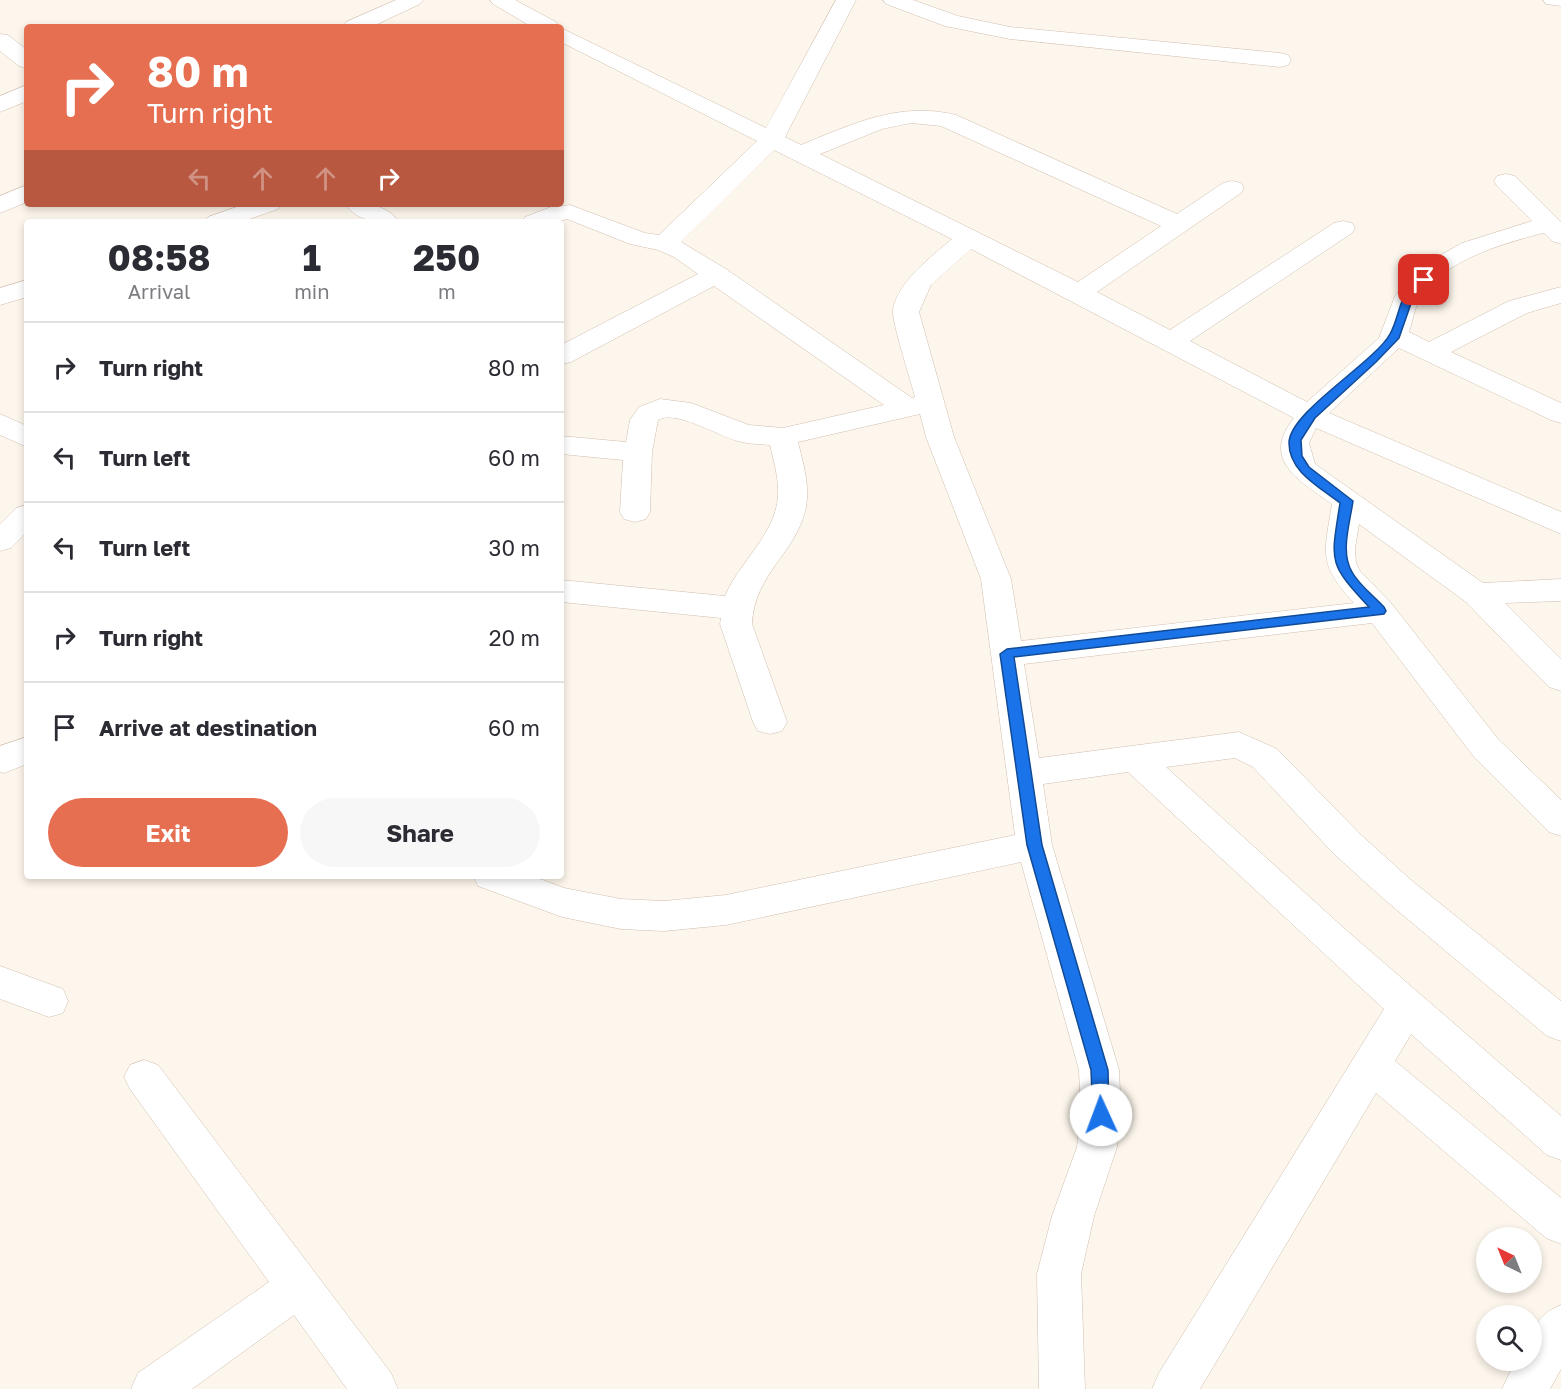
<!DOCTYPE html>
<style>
:root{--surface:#fff;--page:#f7f7f7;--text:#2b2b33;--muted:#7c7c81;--line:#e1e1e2;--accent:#e76f51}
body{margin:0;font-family:"Golos Text",sans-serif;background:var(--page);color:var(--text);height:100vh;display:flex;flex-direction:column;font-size:22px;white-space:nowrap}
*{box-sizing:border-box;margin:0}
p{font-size:20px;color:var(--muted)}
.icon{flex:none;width:33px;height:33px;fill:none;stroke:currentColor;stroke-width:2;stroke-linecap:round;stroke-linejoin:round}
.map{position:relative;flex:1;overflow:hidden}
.side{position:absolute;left:24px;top:219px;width:540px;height:660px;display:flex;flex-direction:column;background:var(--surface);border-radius:6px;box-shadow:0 3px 9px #0003}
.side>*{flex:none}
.hud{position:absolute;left:24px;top:24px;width:540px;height:183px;border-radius:6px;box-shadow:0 3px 9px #0003;background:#e76f51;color:#fff;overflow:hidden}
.needle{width:39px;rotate:317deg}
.controls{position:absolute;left:1476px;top:1227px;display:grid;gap:12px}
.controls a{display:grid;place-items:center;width:66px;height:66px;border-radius:50%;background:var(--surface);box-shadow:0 3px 9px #0003;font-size:30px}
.pin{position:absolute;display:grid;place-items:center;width:51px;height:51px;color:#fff;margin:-26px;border-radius:12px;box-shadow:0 3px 9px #0006}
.me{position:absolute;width:66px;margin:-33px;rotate:358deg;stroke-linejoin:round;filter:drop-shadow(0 0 4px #0008)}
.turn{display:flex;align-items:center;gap:21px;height:126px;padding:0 24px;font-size:27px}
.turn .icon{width:78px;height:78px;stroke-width:2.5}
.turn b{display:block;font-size:42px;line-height:51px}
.lanes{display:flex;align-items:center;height:57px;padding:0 24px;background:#0003;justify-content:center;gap:30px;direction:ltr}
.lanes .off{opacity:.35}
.eta{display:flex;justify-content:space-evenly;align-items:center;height:102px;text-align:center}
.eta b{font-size:36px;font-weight:700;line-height:42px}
.action{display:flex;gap:12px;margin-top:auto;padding:12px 24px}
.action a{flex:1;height:69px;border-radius:36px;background:var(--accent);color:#fff;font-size:24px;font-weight:700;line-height:69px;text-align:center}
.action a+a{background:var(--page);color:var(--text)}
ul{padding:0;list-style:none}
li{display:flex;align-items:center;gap:18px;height:90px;padding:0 24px;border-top:2px solid var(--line)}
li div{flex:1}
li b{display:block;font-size:22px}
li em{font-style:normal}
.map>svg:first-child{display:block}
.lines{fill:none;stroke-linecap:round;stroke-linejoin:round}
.minor-casing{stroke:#d1beb0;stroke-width:1}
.minor{fill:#fff;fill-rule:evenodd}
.route{fill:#1a73e8;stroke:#114b97;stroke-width:1.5}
</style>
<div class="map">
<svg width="1561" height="1389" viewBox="0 0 1561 1389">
<rect width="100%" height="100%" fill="#fdf6ec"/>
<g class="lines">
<g class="minor-casing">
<g id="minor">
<polygon points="396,0 423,0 420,4 371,27 343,27 346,22"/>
<polygon points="490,0 515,0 556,22 559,27 532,27 493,4"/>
<path d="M836,0H856L785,137L801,145C852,124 900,101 956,115L1177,214L1223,183L1232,181L1241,183L1244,188L1241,193L1097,292L1170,330L1334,223L1343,221L1352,223L1355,228L1352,233L1190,341L1307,402L1379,338L1395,296L1410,277L1425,264L1462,243L1532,221L1497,186L1494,181L1497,176L1506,174L1515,176L1561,222V244L1552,241L1544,233L1539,234C1499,245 1445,260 1421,297C1414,307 1413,321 1409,332L1429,342L1509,301L1561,287V303L1527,313L1451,352L1561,403V423L1551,420L1399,348L1329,413L1561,512V534L1316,428L1309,443L1315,464L1483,583L1561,579V601L1505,603L1561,659V691L1549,687L1466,602L1359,524L1355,548L1356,563L1360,571L1391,603L1498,739L1561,800V836L1549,832L1474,757L1372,623L1024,664L1039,758L1239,732L1277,749L1360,834L1411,880L1561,1001V1041L1547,1036L1385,900L1334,854L1253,767L1235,758L1166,767L1346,930L1561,1116V1160L1547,1155L1411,1034L1395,1061L1561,1198V1244L1546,1238L1376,1093L1200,1389H1152L1159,1373L1384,1009L1128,772L1043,784L1052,845L1119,1070L1121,1115L1117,1147L1094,1216L1081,1274L1085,1389H1039L1037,1274L1052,1216L1077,1147L1081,1115L1079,1070L1021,862L726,925L664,931L621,929L562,917L478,886L473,876H532L564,888L621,899L664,901L726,895L1015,835L981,579L926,437L920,414L798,442C803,463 810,485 806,507C797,553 754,573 752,624L787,722L782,731L770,734L758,731L753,722L720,624L721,618L561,602V580L725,596C739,562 775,535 778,497C779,479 774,462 770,445C759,444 748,444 738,441C718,436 675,409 658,420L652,452L650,512L646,519L635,522L624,519L620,512L623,460L561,454V436L626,442L630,420L639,407L660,399L691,403L749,425L783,428L884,405L714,286L571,362L561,364V345L698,274L674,257L658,250L630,244L567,219L556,222H522L525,217L551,207L570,205L645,233L659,235L757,141L561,42V28L766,128ZM911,123L941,126L1161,226L1078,282L820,154L882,129ZM774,150L952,239C932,256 896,283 893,311C892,323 911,381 915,397L912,398L726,269L681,242ZM971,249L1294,418C1260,460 1300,481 1332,504C1324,554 1318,564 1354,603L1021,641L1011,579L954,437L919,312L931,285Z"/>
<polygon points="883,0 913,0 958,16 1010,27 1280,53 1288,55 1291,60 1288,65 1280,67 1010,39 945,26 886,4"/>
<polygon points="1543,0 1561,0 1561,6 1546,4"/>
<polygon points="0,34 8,35 27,50 27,68 19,66 0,51"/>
<polygon points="27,85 27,101 0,112 0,96"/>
<polygon points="27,185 27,202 0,213 0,196"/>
<polygon points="245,204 281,204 278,209 241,222 205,222 208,217"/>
<path d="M345,204C365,204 386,203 399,222C379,222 358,223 345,204Z"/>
<polygon points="27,280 27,297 0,305 0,288"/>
<polygon points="0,414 27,426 27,447 0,435"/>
<polygon points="27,505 27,532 11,548 0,551 0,524 16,508"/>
<polygon points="27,737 27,764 4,773 0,772 0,746"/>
<polygon points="0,966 63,989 68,1001 63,1013 49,1017 0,999"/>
<polygon points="144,1060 158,1065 391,1373 398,1389 347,1389 294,1315 192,1389 131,1389 138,1373 269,1282 130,1089 124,1077 130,1065"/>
<path d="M1561,1305V1369L1550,1389H1502L1516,1360H1532C1532,1333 1533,1316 1561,1305Z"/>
</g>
</g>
<use href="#minor" class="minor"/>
</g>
<path class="route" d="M1424,277L1429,280L1414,295L1399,338L1376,362L1315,418L1301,440L1302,456L1309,467L1353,501C1350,523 1340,552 1352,572C1359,585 1374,596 1384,607L1386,611L1384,614L1014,657L1042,845L1108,1070L1109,1115L1107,1121L1101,1123L1095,1121L1093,1115L1091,1070L1027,845L1000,654L1007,649L1369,607C1327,562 1331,562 1340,503C1320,487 1289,472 1289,443C1289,412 1374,363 1390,334C1401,315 1399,285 1424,277Z"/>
</svg>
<div class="controls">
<a><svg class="needle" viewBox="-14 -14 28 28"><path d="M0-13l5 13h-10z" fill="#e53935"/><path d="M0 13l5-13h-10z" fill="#7c7c81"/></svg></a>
<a><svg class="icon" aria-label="search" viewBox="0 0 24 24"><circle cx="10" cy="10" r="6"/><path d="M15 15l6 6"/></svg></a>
</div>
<div class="pin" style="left:1424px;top:280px;background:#d93025"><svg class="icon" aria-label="arrive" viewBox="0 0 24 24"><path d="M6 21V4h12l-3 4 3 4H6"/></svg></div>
<svg class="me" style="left:1101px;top:1115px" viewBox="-20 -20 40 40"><circle r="19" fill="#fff"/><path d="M0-13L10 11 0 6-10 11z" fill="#1a73e8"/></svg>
<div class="hud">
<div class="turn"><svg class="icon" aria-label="right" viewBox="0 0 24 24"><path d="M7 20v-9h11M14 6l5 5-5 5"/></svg><div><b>80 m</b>Turn right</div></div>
<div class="lanes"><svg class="icon off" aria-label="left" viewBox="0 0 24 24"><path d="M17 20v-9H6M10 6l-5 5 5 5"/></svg><svg class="icon off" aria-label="ahead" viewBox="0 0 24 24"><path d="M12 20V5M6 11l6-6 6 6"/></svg><svg class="icon off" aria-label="ahead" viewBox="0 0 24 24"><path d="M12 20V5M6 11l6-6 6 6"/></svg><svg class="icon" aria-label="right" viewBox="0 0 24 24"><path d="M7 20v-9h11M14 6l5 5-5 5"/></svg></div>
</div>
<section class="side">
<div class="eta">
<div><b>08:58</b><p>Arrival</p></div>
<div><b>1</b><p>min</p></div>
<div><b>250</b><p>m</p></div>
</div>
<ul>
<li><svg class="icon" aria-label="right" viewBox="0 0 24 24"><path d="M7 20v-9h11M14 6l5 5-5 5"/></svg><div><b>Turn right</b></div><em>80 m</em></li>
<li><svg class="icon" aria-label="left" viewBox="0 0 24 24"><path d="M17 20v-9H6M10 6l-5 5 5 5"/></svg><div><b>Turn left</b></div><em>60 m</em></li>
<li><svg class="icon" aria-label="left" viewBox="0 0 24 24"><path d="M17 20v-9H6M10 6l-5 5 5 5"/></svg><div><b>Turn left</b></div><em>30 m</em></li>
<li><svg class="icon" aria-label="right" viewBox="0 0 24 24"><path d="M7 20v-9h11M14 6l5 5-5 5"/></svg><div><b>Turn right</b></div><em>20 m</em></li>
<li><svg class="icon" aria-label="arrive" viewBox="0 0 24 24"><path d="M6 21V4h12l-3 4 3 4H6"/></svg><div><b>Arrive at destination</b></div><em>60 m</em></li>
</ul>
<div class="action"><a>Exit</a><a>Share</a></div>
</section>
</div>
